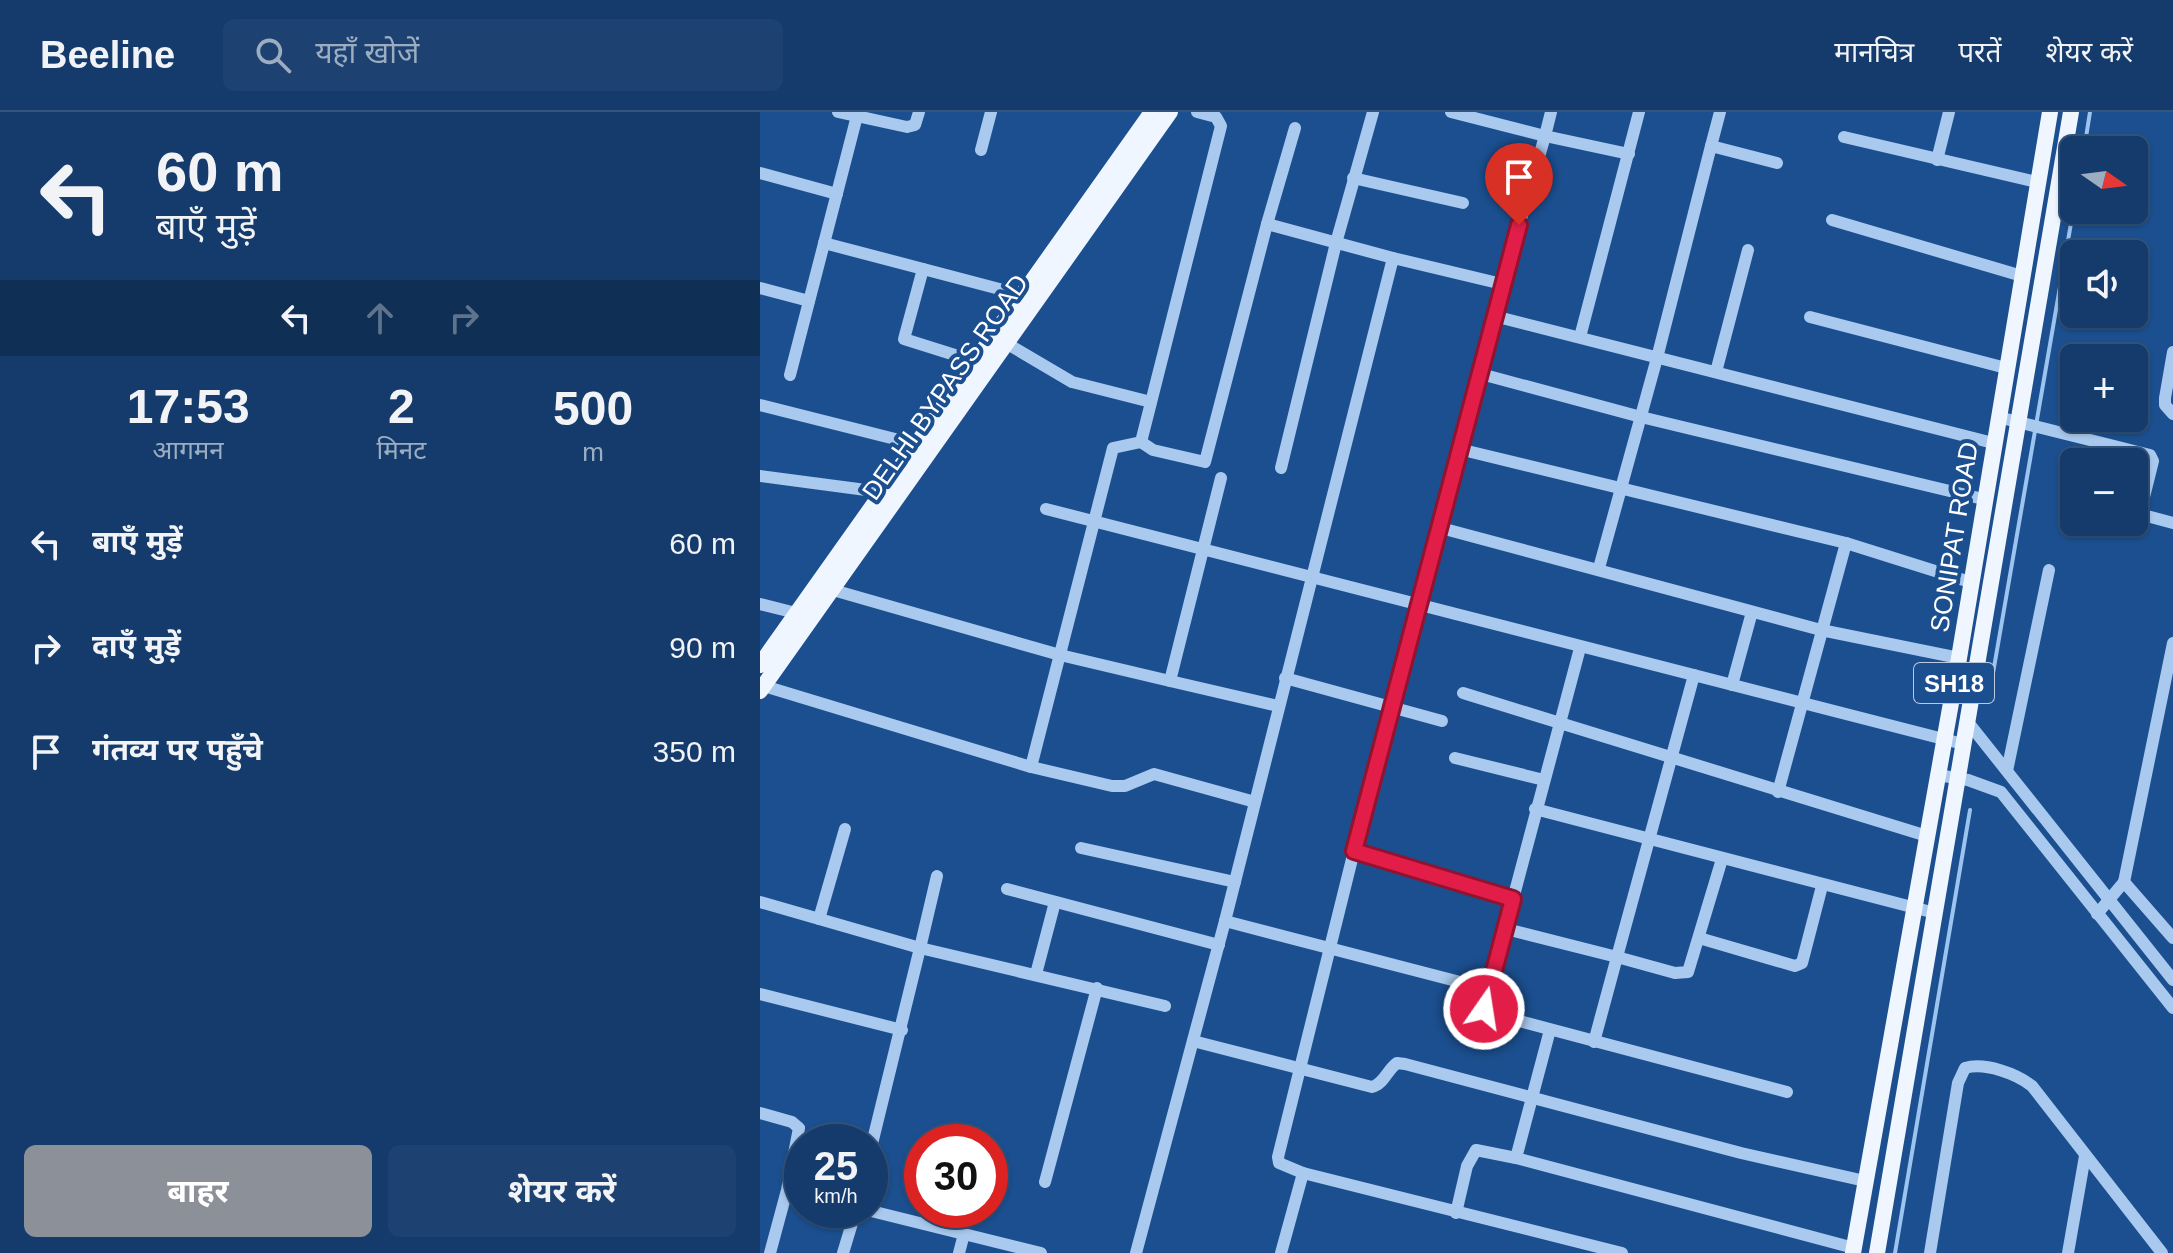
<!DOCTYPE html>
<html lang="hi">
<meta charset="utf-8">
<style>
:root{--surface:#143b6b;--page:#1d4271;--text:#f1f3f6;--muted:#9dadc1;--line:#33557e;--accent:#8c9099}
body{margin:0;font-family:Arial,"Noto Sans Devanagari",sans-serif;background:var(--page);color:var(--text);height:100vh;display:flex;flex-direction:column;font-size:30px;white-space:nowrap}
*{box-sizing:border-box;margin:0}
p{font-size:26px;color:var(--muted)}
.icon{flex:none;width:44px;height:44px;fill:none;stroke:currentColor;stroke-width:2;stroke-linecap:round;stroke-linejoin:round}
.map{position:relative;flex:1;overflow:hidden}
.panel{display:flex;flex-direction:column;background:var(--surface);width:760px}
.panel>*{flex:none}
.top-card{background:#143b6b;color:var(--text);overflow:hidden}
.needle{width:52px;rotate:104deg}
.fabs{position:absolute;left:1300px;top:24px;display:grid;gap:16px}
.fabs a{display:grid;place-items:center;width:88px;height:88px;border-radius:12px;background:var(--surface);box-shadow:0 2px 6px #0004,0 0 0 2px var(--line);font-size:40px}
.speed{position:absolute;left:24px;top:1012px;display:flex;gap:16px;font-size:40px;font-weight:700;text-align:center}
.speed>*{display:grid;place-content:center;width:104px;height:104px;border-radius:50%;background:var(--surface);box-shadow:0 2px 6px #0004,0 0 0 2px var(--line);line-height:1}
.speed small{font-size:20px;font-weight:400}
.speed .limit{border:12px solid #d22;background:#fff;color:#111}
.pin{position:absolute;display:grid;place-items:center;width:68px;height:68px;color:#fff;margin:-82px -34px;border-radius:50% 50% 50% 0;rotate:-45deg;box-shadow:0 0 8px #0007}
.pin .icon{rotate:45deg}
.me{position:absolute;width:88px;margin:-44px;rotate:13deg;stroke-linejoin:round;filter:drop-shadow(0 0 6px #0008)}
.turn{display:flex;align-items:center;gap:28px;height:168px;padding:0 24px;font-size:36px}
.turn .icon{width:104px;height:104px;stroke-width:2.5}
.turn b{display:block;font-size:56px;line-height:68px}
.lanes{display:flex;align-items:center;height:76px;padding:0 24px;background:#0003;justify-content:center;gap:40px;direction:ltr}
.lanes .off{opacity:.35}
.eta{display:flex;justify-content:space-evenly;align-items:center;height:136px;text-align:center}
.eta b{font-size:48px;font-weight:700;line-height:56px}
.cta{display:flex;gap:16px;margin-top:auto;padding:16px 24px}
.cta a{flex:1;height:92px;border-radius:12px;background:var(--accent);color:#fff;font-size:32px;font-weight:700;line-height:92px;text-align:center}
.cta a+a{background:var(--page);color:var(--text)}
ul{padding:0;list-style:none}
li{display:flex;align-items:center;gap:24px;height:104px;padding:0 24px}
li div{flex:1}
li b{display:block;font-size:30px}
li em{font-style:normal}
header{display:flex;align-items:center;gap:48px;box-sizing:border-box;height:112px;padding:0 40px;background:var(--surface);border-bottom:2px solid var(--line)}
header strong{font-size:38px}
nav{display:flex;gap:44px;margin-inline-start:auto;font-size:28px}
.search{width:560px;height:72px;background:var(--page);display:flex;align-items:center;gap:20px;box-sizing:border-box;padding:0 28px;border-radius:12px;color:var(--muted);font-size:30px}
main{display:flex;flex:1;min-height:0}
.map>svg:first-child{display:block}
.lines{fill:none;stroke-linecap:round;stroke-linejoin:round}
.stream{stroke:#9cc4f0;stroke-width:4}
.minor{stroke:#a9c9ee;stroke-width:12}
.major{stroke:#f0f6ff;stroke-width:16}
.route-casing{stroke:#92132f;stroke-width:20}
.route{stroke:#e11d48;stroke-width:14}
.labels{text-anchor:middle;dominant-baseline:central;stroke-width:8;stroke-linejoin:round;paint-order:stroke}
.shield{fill:#1b4f8f;stroke:#bbcadd;stroke-width:2}
.shield-label{font-size:24px;font-weight:bold;fill:#fff}
.street-label{font-size:26px;fill:#fff;stroke:#1b4f8f}
</style>
<header>
<strong>Beeline</strong>
<div class="search"><svg class="icon" aria-label="search" viewBox="0 0 24 24"><circle cx="10" cy="10" r="6"/><path d="M15 15l6 6"/></svg>यहाँ खोजें</div>
<nav><a>मानचित्र</a><a>परतें</a><a>शेयर करें</a></nav>
</header>
<main>
<section class="panel">
<div class="top-card">
<div class="turn"><svg class="icon" aria-label="left" viewBox="0 0 24 24"><path d="M17 20v-9H6M10 6l-5 5 5 5"/></svg><div><b>60 m</b>बाएँ मुड़ें</div></div>
<div class="lanes"><svg class="icon" aria-label="left" viewBox="0 0 24 24"><path d="M17 20v-9H6M10 6l-5 5 5 5"/></svg><svg class="icon off" aria-label="ahead" viewBox="0 0 24 24"><path d="M12 20V5M6 11l6-6 6 6"/></svg><svg class="icon off" aria-label="right" viewBox="0 0 24 24"><path d="M7 20v-9h11M14 6l5 5-5 5"/></svg></div>
</div>
<div class="eta">
<div><b>17:53</b><p>आगमन</p></div>
<div><b>2</b><p>मिनट</p></div>
<div><b>500</b><p>m</p></div>
</div>
<ul>
<li><svg class="icon" aria-label="left" viewBox="0 0 24 24"><path d="M17 20v-9H6M10 6l-5 5 5 5"/></svg><div><b>बाएँ मुड़ें</b></div><em>60 m</em></li>
<li><svg class="icon" aria-label="right" viewBox="0 0 24 24"><path d="M7 20v-9h11M14 6l5 5-5 5"/></svg><div><b>दाएँ मुड़ें</b></div><em>90 m</em></li>
<li><svg class="icon" aria-label="arrive" viewBox="0 0 24 24"><path d="M6 21V4h12l-3 4 3 4H6"/></svg><div><b>गंतव्य पर पहुँचे</b></div><em>350 m</em></li>
</ul>
<div class="cta"><a>बाहर</a><a>शेयर करें</a></div>
</section>
<div class="map">
<svg width="1413" height="1141" viewBox="0 0 1413 1141">
<rect width="100%" height="100%" fill="#1b4f8f"/>
<g class="lines">
<g class="stream">
<polyline points="1324,38 1330,0"/>
<polyline points="1228,590 1314,94"/>
<polyline points="1135,1141 1210,698"/>
</g>
<g class="minor">
<polyline points="78,0 147,15 155,13 159,0"/>
<polyline points="691,0 785,24 742,172"/>
<polyline points="791,0 785,24 869,42"/>
<polyline points="1084,25 1277,70"/>
<polyline points="951,34 960,0"/>
<polyline points="221,38 231,0"/>
<polyline points="1177,48 1189,0"/>
<polyline points="0,61 77,82"/>
<polyline points="593,66 703,91"/>
<polyline points="1072,108 1262,164"/>
<polyline points="507,112 535,16"/>
<polyline points="64,131 270,185"/>
<polyline points="163,157 144,227 214,249"/>
<polyline points="0,176 49,189"/>
<polyline points="734,204 1233,331"/>
<polyline points="1050,205 1246,256"/>
<polyline points="820,225 879,0"/>
<polyline points="246,231 312,270 391,290"/>
<polyline points="1413,240 1405,286 1405,293 1413,302"/>
<polyline points="956,260 988,138"/>
<polyline points="721,262 881,305 1223,387"/>
<polyline points="30,263 98,0"/>
<polyline points="0,293 155,332"/>
<polyline points="1238,305 1390,343 1393,349 1381,397 1387,404 1413,411"/>
<polyline points="381,330 461,14 456,5 437,0"/>
<polyline points="699,337 1086,431 1210,470"/>
<polyline points="521,356 576,131 613,0"/>
<polyline points="0,364 121,380"/>
<polyline points="286,397 1203,632"/>
<polyline points="681,416 742,172 633,146 465,809 727,877"/>
<polyline points="839,456 897,246 951,34 1017,51"/>
<polyline points="73,478 300,543 410,569 461,366"/>
<polyline points="0,492 36,501"/>
<polyline points="525,566 682,609"/>
<polyline points="410,569 518,594"/>
<polyline points="972,573 992,500"/>
<polyline points="4,574 271,655 352,674 365,674 394,662 495,690"/>
<polyline points="703,581 800,611 820,536"/>
<polyline points="1207,609 1413,868"/>
<polyline points="695,646 784,668"/>
<polyline points="271,655 353,336 381,330 393,338 445,350 507,112 633,146"/>
<polyline points="1247,659 1289,458"/>
<polyline points="1178,663 1208,668 1241,680 1413,896"/>
<polyline points="1018,680 1086,431"/>
<polyline points="775,697 1175,801"/>
<polyline points="1167,724 800,611 753,787 594,739 681,416 1061,518 1199,546"/>
<polyline points="321,736 475,770"/>
<polyline points="1364,770 1413,826"/>
<polyline points="247,777 459,833"/>
<polyline points="753,787 746,817 857,845 934,563"/>
<polyline points="0,790 160,836 177,764"/>
<polyline points="1337,802 1364,770 1413,531"/>
<polyline points="59,807 85,717"/>
<polyline points="746,817 723,891 729,901 1027,980"/>
<polyline points="939,826 1035,854 1042,851 1062,774"/>
<polyline points="276,862 295,790"/>
<polyline points="0,882 142,918"/>
<polyline points="790,918 756,1046 1094,1136"/>
<path d="M433,929L612,975C624,972 627,958 637,951L645,952L981,1041L1105,1069"/>
<polyline points="834,930 857,845 915,861 928,860 962,747"/>
<polyline points="0,1001 32,1010 39,1016 27,1078 10,1141"/>
<polyline points="110,1040 160,836 405,894"/>
<polyline points="543,1061 519,1051 518,1045 594,739"/>
<polyline points="285,1070 337,876"/>
<polyline points="107,1098 281,1141"/>
<polyline points="696,1101 707,1054 716,1038 756,1046"/>
<polyline points="83,1141 96,1098"/>
<polyline points="199,1141 204,1122"/>
<polyline points="376,1141 465,809"/>
<polyline points="521,1141 543,1061 862,1141"/>
<path d="M1170,1141L1198,971L1205,956C1225,950 1257,962 1272,974L1402,1141"/>
<polyline points="1308,1141 1325,1044"/>
</g>
<g class="major">
<polyline points="0,553 392,0"/>
<polyline points="0,579 410,0"/>
<polyline points="1093,1141 1199,546 1290,0"/>
<polyline points="1117,1141 1311,0"/>
</g>
</g>
<g class="lines">
<g class="route-casing">
<polyline id="route" points="724,897 753,787 594,739 759,113"/>
</g>
<use href="#route" class="route"/>
</g>
<g class="labels">
<rect class="shield" x="1154" y="551" width="80" height="40" rx="6"/>
<g class="shield-label">
<text x="1194" y="571">SH18</text>
</g>
<g class="street-label">
<text transform="translate(185 275) rotate(-55)">DELHI BYPASS ROAD</text>
<text transform="translate(1194 425) rotate(-81)">SONIPAT ROAD</text>
</g>
</g>
</svg>
<div class="fabs">
<a><svg class="needle" viewBox="-14 -14 28 28"><path d="M0-13l5 13h-10z" fill="#e53935"/><path d="M0 13l5-13h-10z" fill="#9dadc1"/></svg></a>
<a><svg class="icon" aria-label="sound" viewBox="0 0 24 24"><path d="M4 9h4l5-4v14l-5-4H4zM17 9q2 3 0 6"/></svg></a>
<a>+</a>
<a>−</a>
</div>
<div class="speed"><div>25<small>km/h</small></div><div class="limit">30</div></div>
<div class="pin" style="left:759px;top:113px;background:#d93025"><svg class="icon" aria-label="arrive" viewBox="0 0 24 24"><path d="M6 21V4h12l-3 4 3 4H6"/></svg></div>
<svg class="me" style="left:724px;top:897px" viewBox="-20 -20 40 40"><circle r="17" fill="#e11d48" stroke="#fff" stroke-width="3"/><path d="M0-11L8 9 0 5-8 9z" fill="#fff"/></svg>
</div>
</main>
